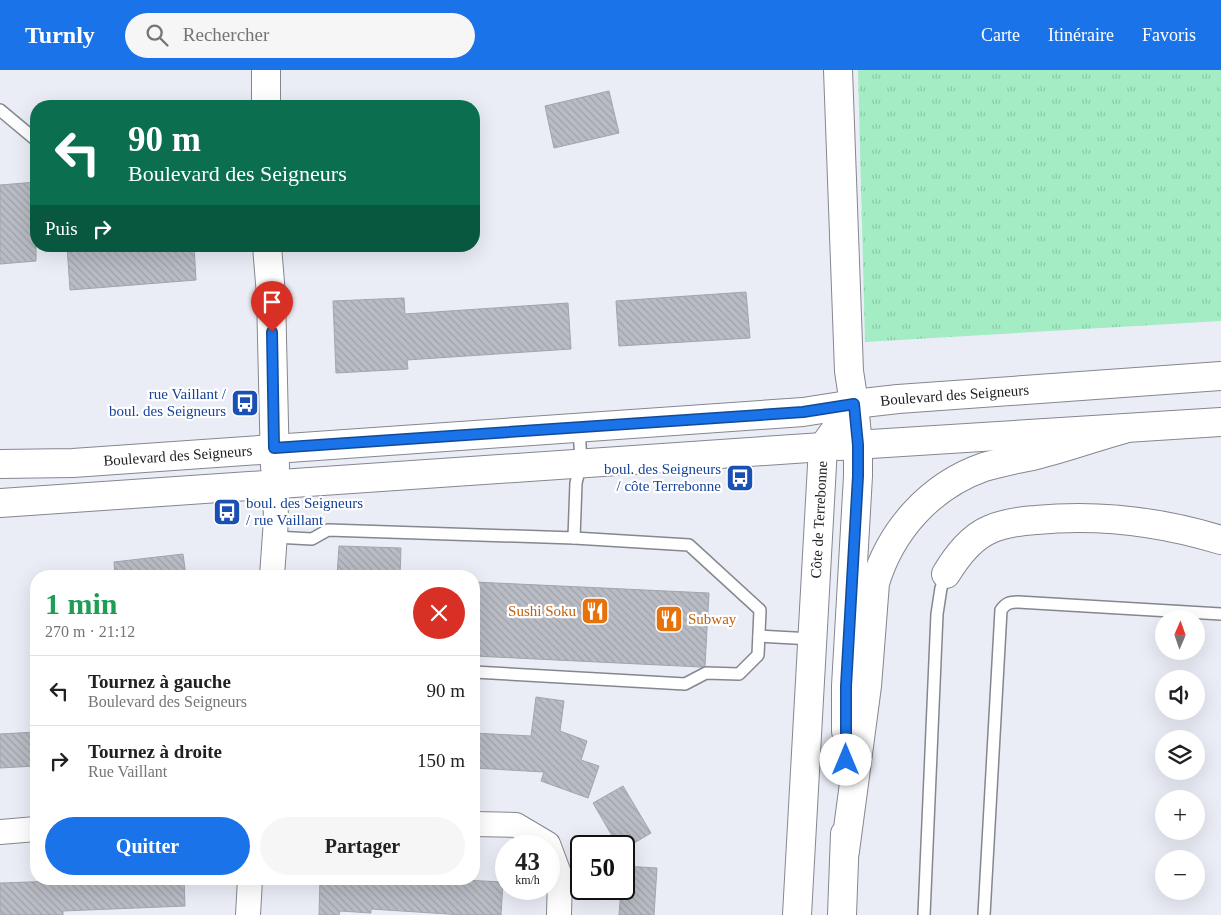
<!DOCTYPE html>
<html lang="fr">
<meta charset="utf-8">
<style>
:root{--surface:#fff;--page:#f6f6f6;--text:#202124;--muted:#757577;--line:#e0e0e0;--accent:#1a73e8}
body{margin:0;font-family:Georgia,serif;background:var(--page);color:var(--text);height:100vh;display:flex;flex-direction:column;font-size:19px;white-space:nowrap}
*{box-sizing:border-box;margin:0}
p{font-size:16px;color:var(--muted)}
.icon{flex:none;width:28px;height:28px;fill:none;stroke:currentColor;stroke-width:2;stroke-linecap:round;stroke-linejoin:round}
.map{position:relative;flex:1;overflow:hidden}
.drawer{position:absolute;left:30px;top:500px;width:450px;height:315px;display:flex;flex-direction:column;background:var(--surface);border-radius:20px;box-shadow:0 5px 20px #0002}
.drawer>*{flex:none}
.banner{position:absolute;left:30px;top:30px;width:450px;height:152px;border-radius:20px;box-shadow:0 5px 20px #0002;background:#0b6e4f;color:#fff;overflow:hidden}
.needle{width:32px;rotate:2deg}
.controls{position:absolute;left:1155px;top:540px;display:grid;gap:10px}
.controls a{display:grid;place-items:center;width:50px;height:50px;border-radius:50%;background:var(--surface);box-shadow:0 5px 20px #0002;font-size:25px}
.speed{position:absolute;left:495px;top:765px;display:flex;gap:10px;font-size:25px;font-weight:700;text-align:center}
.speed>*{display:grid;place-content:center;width:65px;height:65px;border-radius:50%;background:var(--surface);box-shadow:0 5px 20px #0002;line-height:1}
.speed small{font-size:12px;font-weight:400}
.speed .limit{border:2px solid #111;border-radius:8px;background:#fff;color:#111}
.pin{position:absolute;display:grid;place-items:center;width:42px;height:42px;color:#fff;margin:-51px -21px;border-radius:50% 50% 50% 0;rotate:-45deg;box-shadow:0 0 5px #0007}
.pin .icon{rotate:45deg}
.me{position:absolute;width:55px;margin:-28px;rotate:0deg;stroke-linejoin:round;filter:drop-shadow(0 0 4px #0008)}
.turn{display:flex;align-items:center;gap:18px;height:105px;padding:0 15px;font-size:22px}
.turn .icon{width:65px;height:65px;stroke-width:2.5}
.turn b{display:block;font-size:35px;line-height:42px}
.then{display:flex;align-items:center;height:48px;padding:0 15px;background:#0003;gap:10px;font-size:19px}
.round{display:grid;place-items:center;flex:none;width:52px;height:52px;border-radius:26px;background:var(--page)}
.head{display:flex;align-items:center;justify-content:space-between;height:85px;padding:0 15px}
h1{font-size:30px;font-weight:700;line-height:38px;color:#1e9e55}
.action{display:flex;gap:10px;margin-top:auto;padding:10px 15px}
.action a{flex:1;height:58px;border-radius:30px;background:var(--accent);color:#fff;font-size:20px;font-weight:700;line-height:58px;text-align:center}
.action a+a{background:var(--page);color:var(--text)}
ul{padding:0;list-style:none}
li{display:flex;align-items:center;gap:15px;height:70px;padding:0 15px;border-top:1px solid var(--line)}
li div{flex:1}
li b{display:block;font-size:19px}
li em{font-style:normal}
header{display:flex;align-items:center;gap:30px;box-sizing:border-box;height:70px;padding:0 25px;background:var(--accent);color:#fff}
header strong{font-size:24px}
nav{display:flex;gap:28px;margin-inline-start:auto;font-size:18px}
.search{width:350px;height:45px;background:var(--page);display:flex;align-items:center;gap:12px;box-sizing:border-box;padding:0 18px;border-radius:28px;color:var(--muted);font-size:19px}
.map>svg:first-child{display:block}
.grass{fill:url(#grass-tufts)}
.building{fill:url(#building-back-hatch);stroke:#a2a5ad}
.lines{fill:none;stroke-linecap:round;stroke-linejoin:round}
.service-casing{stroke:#85878f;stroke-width:14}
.minor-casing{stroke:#85878f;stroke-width:26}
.tertiary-casing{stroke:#85878f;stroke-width:30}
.secondary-casing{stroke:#85878f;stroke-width:30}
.motorway-casing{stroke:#85878f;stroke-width:30}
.service{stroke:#fff;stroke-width:11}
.minor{stroke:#fff;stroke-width:24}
.tertiary{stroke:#fff;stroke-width:28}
.secondary{stroke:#fff;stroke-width:28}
.motorway{stroke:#fff;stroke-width:28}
.route-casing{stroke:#114b97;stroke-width:12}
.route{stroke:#1a73e8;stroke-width:9}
.labels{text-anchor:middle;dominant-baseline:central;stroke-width:4.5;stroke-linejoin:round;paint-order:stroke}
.transit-label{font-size:15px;fill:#164399;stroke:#fff;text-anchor:end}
.street-label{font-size:15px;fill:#212225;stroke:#fff}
.food-label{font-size:15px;fill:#c56008;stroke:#fff;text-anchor:end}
</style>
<header>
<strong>Turnly</strong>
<div class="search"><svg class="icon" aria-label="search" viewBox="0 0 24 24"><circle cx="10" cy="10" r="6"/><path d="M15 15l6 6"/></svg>Rechercher</div>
<nav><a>Carte</a><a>Itinéraire</a><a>Favoris</a></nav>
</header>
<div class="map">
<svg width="1221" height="845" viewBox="0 0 1221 845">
<defs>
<pattern id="grass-tufts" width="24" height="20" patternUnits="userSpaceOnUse" patternTransform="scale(1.25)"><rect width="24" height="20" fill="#a3ecc4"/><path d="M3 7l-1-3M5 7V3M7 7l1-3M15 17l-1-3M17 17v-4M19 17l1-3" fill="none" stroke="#8ccaa8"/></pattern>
<pattern id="building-back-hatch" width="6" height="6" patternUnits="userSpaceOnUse" patternTransform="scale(1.25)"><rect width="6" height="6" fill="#b9bcc4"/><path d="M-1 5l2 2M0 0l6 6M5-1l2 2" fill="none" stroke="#9fa1a8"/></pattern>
</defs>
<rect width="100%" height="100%" fill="#eaedf6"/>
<polygon class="grass" points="858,0 1221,0 1221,251 865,272"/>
<g class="building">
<polygon points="609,21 619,63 554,78 545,36"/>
<polygon points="36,112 36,191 0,194 0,115"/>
<polygon points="67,176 194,176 196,210 70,220"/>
<polygon points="746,222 750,268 619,276 616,231"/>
<polygon points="404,228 405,244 568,233 571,279 407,290 408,299 336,303 333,231"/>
<polygon points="339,476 401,478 400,506 337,506"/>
<polygon points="183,484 186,506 115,506 114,492"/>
<polygon points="474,512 709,523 705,596 701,597 474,586"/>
<polygon points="536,627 564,631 560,661 587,671 581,690 599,696 588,728 541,711 544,702 474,698 474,663 531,666"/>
<polygon points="36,662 36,696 0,698 0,664"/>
<polygon points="623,716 651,763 624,779 624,776 618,776 593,733"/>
<polygon points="624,796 657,798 654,845 619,845 621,819 624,819"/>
<polygon points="88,809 184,809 185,836 63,841 63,845 0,845 0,813 88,810"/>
<polygon points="320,809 396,811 396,809 444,809 503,812 501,845 463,845 371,839 371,843 340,841 339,845 319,845"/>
</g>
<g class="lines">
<g class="service-casing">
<g id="service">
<polyline points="0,40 36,70"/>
<polyline points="275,467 312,469 328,460 574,468 576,413 581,393 579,357"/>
<polyline points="759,566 812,569"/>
<polyline points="474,602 685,614 706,603 739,604 758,585 760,540 689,475 574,468"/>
<polyline points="924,845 937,544 941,518 946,504"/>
<path d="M984,845L1001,540C1006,533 1010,532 1018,532L1221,544"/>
</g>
</g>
<g class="minor-casing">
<g id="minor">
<polyline points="272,506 276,450 275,415"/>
<polyline points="474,754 516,755 548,774 560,806 559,845"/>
<polyline points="0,762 36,759"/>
<polyline points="248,845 250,809"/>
</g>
</g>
<g class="tertiary-casing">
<g id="tertiary">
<polyline points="266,36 266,0"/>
<polyline points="267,176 271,225 275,397"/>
<path id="s1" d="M0,394L73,393L803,342L854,334"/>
<polyline points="0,433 823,377"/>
</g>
</g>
<g class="secondary-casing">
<g id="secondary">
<path id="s2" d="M854,334L898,329L1221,306"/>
<polyline points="839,376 1221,352"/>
<polyline points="846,661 846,616 858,406 858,375 854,334"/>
<path d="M845,781L867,616L875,513C891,460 930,416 984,397C1001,392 1018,389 1036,385C1065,378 1095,367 1124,359"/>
<path id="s3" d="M797,845L823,377L854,334"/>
<polyline points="842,845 845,764"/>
</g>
</g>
<g class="motorway-casing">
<g id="motorway">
<polyline points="838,0 849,301 854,334"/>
<path d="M946,504C957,486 971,467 991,459C1005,453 1021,451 1036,450C1097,444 1162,452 1221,470"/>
</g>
</g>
<use href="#service" class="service"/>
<use href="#minor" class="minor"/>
<use href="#tertiary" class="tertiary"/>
<use href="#secondary" class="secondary"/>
<use href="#motorway" class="motorway"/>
</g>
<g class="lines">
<g class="route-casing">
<polyline id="route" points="272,262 274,378 803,342 854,334 858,375 858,406 846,616 846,690"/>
</g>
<use href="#route" class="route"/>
</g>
<defs>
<g id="bus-square" transform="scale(1.4375)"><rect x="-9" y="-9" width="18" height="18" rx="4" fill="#1a4fb4" stroke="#fff"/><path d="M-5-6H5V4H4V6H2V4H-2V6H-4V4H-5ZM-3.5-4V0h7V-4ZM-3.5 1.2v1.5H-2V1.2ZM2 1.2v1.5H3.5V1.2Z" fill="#fff"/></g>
<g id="restaurant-square" transform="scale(1.4375)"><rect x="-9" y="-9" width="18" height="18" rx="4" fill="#e8710a" stroke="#fff"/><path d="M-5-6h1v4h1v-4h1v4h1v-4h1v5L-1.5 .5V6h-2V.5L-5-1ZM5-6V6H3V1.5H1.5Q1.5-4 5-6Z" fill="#fff"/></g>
</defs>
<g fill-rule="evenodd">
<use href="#bus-square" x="245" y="333"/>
<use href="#bus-square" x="740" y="408"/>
<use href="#bus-square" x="227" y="442"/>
<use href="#restaurant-square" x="595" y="541"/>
<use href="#restaurant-square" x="669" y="549"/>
</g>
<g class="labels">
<g class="transit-label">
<text x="226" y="324">rue Vaillant /<tspan x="226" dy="17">boul. des Seigneurs</tspan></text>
<text x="721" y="399">boul. des Seigneurs<tspan x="721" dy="17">/ côte Terrebonne</tspan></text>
<text x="246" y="433" text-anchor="start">boul. des Seigneurs<tspan x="246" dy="17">/ rue Vaillant</tspan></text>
</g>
<g class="street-label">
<text stroke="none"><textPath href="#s2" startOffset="101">Boulevard des Seigneurs</textPath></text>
<text stroke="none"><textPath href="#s1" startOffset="178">Boulevard des Seigneurs</textPath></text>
<text stroke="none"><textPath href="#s3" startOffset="396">Côte de Terrebonne</textPath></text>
</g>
<g class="food-label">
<text x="576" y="541">Sushi Soku</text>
<text x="688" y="549" text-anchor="start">Subway</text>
</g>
</g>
</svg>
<div class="controls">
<a><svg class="needle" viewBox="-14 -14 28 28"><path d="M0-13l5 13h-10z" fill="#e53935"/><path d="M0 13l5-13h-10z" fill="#757577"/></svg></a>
<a><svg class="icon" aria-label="sound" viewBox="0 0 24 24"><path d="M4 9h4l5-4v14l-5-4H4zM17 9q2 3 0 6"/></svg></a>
<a><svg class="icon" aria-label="layers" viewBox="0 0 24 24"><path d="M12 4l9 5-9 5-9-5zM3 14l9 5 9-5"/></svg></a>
<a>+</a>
<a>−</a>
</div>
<div class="speed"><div>43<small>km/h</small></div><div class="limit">50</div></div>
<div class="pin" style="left:272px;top:262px;background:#d93025"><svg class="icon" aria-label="arrive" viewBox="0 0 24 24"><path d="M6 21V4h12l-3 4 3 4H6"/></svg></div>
<svg class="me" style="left:846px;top:690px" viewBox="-20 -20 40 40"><circle r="19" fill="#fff"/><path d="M0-13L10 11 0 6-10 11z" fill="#1a73e8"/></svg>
<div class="banner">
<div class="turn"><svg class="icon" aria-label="left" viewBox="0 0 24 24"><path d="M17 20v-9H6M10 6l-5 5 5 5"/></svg><div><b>90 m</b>Boulevard des Seigneurs</div></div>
<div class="then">Puis<svg class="icon" aria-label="right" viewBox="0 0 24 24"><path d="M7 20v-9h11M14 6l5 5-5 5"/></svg></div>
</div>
<section class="drawer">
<div class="head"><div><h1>1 min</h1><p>270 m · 21:12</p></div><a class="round" style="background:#d93025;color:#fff"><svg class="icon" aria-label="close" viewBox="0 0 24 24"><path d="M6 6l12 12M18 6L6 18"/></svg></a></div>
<ul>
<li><svg class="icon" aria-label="left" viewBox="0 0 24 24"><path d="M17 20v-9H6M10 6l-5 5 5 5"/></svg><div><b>Tournez à gauche</b><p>Boulevard des Seigneurs</p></div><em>90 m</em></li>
<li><svg class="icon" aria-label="right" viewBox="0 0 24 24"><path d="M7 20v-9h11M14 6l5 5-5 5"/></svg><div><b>Tournez à droite</b><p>Rue Vaillant</p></div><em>150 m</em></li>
</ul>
<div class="action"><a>Quitter</a><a>Partager</a></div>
</section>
</div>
